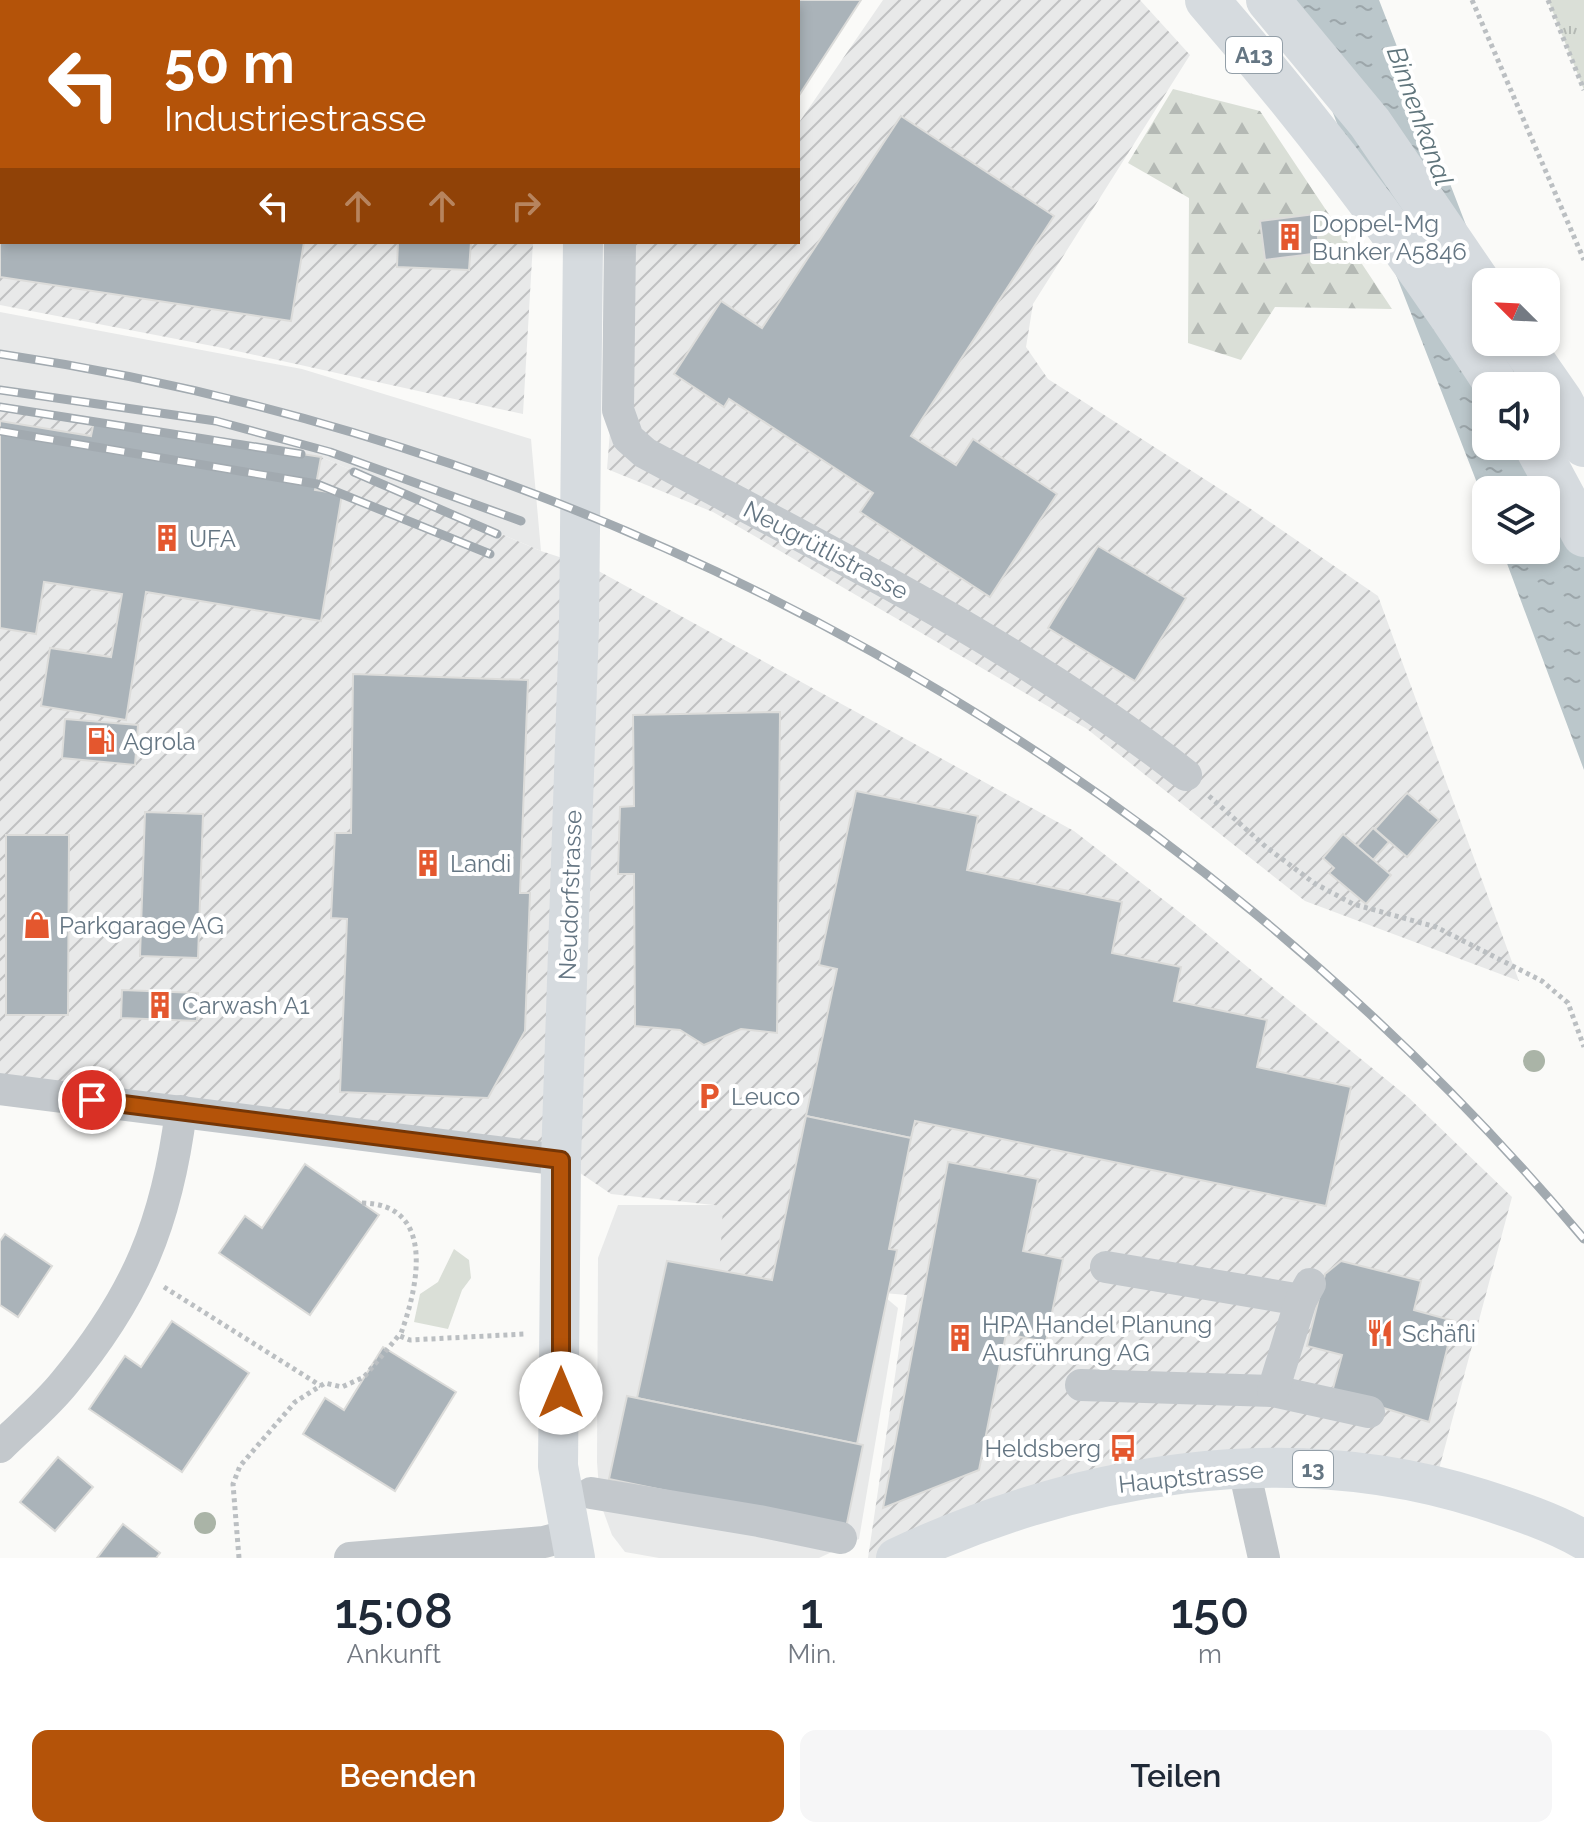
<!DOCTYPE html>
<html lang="de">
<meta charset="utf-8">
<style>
:root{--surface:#fff;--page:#f6f6f7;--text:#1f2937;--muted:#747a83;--accent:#b45309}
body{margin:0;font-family:Raleway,sans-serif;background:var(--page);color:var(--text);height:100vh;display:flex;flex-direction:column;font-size:30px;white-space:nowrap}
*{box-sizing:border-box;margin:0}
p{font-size:26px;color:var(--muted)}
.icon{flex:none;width:44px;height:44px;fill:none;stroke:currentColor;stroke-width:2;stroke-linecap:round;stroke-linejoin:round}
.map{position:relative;height:1558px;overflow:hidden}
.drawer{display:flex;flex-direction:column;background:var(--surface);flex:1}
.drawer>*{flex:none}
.guide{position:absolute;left:0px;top:0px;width:800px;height:244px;box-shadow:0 4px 12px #0003;background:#b45309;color:#fff;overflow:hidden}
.needle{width:52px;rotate:294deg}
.controls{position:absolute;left:1472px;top:268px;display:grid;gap:16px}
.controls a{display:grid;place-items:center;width:88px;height:88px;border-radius:16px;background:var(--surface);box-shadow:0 4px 12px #0003;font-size:40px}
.pin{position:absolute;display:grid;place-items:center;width:68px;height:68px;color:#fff;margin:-34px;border:4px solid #fff;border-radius:50%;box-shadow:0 2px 8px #0007}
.me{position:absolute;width:88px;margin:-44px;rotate:0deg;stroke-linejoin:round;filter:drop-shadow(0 0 6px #0008)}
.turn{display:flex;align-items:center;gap:28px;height:168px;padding:0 32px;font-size:36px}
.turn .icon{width:104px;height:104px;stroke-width:2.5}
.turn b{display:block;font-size:56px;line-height:68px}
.lanes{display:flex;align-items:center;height:76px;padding:0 32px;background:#0003;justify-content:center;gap:40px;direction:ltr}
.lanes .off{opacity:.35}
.eta{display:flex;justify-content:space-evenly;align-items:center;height:136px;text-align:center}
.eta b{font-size:48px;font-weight:600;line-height:56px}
.cta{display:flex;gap:16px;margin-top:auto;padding:16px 32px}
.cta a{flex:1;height:92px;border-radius:16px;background:var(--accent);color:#fff;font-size:32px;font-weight:600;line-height:92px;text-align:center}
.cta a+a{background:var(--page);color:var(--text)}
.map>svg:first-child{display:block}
.built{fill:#e8e9e9}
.industrial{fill:url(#industrial-furrows)}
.grass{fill:url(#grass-tufts)}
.forest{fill:url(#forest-firs)}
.park{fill:#dadfd7}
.water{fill:url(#water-ripples)}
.building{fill:#aab3b9;stroke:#dcdcda;stroke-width:2}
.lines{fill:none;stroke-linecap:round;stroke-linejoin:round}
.path{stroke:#bbbfc2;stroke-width:5;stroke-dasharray:4 4;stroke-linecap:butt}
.minor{stroke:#c3c8cc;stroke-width:32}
.major{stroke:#d6dbdf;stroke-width:40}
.highway{stroke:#d6dbdf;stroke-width:44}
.rail-casing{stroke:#a2aab0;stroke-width:9}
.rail{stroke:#fff;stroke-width:6;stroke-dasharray:18;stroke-linecap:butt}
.tree{fill:#aab4a7}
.route-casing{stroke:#753606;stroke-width:20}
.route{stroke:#b45309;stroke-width:14}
.labels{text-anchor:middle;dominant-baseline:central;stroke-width:8;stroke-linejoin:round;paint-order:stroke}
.shield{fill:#fff;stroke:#939fa8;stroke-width:2}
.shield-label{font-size:22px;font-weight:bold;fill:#657683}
.poi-label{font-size:24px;fill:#657683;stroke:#fff;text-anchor:start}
.street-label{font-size:24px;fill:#657683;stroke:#fff}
.water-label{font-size:26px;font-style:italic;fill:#60757c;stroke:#fff}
</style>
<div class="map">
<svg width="1584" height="1558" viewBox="0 0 1584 1558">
<defs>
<pattern id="industrial-furrows" width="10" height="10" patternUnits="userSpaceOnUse" patternTransform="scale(2)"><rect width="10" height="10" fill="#e8e9e9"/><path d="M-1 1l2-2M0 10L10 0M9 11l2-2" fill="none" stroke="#c0c1c2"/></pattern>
<pattern id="grass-tufts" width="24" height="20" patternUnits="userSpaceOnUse" patternTransform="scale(2)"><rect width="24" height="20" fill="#dadfd7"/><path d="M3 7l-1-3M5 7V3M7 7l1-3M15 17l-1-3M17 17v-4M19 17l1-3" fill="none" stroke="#b4b9b4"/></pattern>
<pattern id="forest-firs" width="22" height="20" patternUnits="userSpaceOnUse" patternTransform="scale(2)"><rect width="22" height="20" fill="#dadfd7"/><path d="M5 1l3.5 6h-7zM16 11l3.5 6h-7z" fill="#b4b9b4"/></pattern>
<pattern id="water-ripples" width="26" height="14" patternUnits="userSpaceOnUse" patternTransform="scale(2)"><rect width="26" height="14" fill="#bbc7cb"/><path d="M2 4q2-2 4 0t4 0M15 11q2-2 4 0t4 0" fill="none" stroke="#9ca6aa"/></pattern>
</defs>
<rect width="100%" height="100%" fill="#fafaf8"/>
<g class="built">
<polygon points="0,312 302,369 531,439 541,551 321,457 0,407"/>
<polygon points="618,1205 776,1205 898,1308 859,1539 819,1558 659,1558 625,1552 612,1535 600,1502 597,1462 598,1258"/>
</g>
<g class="industrial">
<polygon points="0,0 532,0 2,2 2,242 533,242 523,414 223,348 0,305"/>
<polygon points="883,0 1140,0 1190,55 1033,304 1026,347 1048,379 1245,505 1378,596 1519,981 1305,901 1087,729 713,512 607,469 625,242 798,242 798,124"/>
<polygon points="0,407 321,457 541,551 593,568 1074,831 1191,921 1409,1098 1512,1197 1435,1484 1248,1467 896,1558 868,1558 907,1295 719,1279 723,1206 611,1194 561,1160 0,1093"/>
</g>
<polygon class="grass" points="1548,0 1584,0 1584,90"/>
<polygon class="forest" points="1173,89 1260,111 1392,309 1275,307 1241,360 1188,343 1189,198 1128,163"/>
<polygon class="park" points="454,1249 469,1260 471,1278 462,1290 448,1329 414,1322 420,1294 438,1282"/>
<polygon class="water" points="1289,0 1379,0 1488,282 1486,342 1510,342 1526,386 1486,386 1486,446 1546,446 1584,545 1584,770 1502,550 1546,550 1546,490 1486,490 1486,506"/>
<g class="building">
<polygon points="0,0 326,0 2,2 2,242 304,242 291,321 0,277"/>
<polygon points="654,0 861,0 798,97 798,2"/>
<polygon points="901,116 1054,216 911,436 956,465 973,439 1057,494 990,597 860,512 873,493 729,399 724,407 674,374 721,301 762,328"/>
<polygon points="1315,214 1320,253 1265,260 1260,221"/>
<polygon points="398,242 471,242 469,270 397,267"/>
<polygon points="0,421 91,436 94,421 321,457 315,490 342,494 321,621 146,592 126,720 41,706 50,648 111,657 122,594 44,582 36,634 0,628"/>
<polygon points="1098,546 1186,598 1135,681 1048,628"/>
<polygon points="353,674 528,680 520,893 530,893 525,1031 488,1098 340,1092 347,919 331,918 335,833 351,833"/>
<polygon points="780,712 777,1033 741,1029 704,1045 680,1030 635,1026 634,874 618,874 620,807 634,806 633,715"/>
<polygon points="65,719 138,725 135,765 62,758"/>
<polygon points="856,791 978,816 967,870 1122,902 1112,953 1181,967 1174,1001 1267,1020 1257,1067 1351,1087 1326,1206 915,1121 911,1138 806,1116 837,969 819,965"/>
<polygon points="1407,793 1439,820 1407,857 1375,829"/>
<polygon points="145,812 203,814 198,958 140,956"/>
<polygon points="1373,828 1389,842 1373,860 1357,846"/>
<polygon points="1343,834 1391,875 1366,904 1329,873 1334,868 1323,858"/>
<polygon points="6,835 69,835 68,1015 6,1015"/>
<polygon points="122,990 198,993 197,1021 121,1018"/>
<polygon points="806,1116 911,1138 889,1249 897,1250 857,1444 637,1398 667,1261 772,1280"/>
<polygon points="948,1162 1038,1179 1023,1251 1063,1259 1046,1342 1006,1334 979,1470 883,1508"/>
<polygon points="305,1164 379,1215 310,1315 219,1253 245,1216 262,1228"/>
<polygon points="5,1234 52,1266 18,1317 0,1305 0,1241"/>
<polygon points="1341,1261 1421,1281 1414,1310 1454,1321 1429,1422 1332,1392 1342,1355 1307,1346 1325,1274"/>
<polygon points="172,1321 249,1373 182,1472 89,1409 125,1356 141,1367"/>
<polygon points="383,1347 456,1392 395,1491 303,1434 325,1398 344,1410"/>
<polygon points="627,1396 863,1445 846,1528 609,1479"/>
<polygon points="58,1457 93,1487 55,1531 20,1502"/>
<polygon points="123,1524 160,1553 156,1558 97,1558"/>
</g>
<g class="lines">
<g class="path">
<polyline points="1472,0 1584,260"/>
<polyline points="1548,0 1584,90"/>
<polyline points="1209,796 1266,847 1314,883 1353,904 1436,927 1542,981 1568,1003 1584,1047"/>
<path d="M362,1203C437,1204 418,1288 400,1336L410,1340L525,1334"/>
<polyline points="164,1287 321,1386"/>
<polyline points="239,1558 233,1484 240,1466 295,1402 325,1383 342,1387 364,1377 400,1334"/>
</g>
<g class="minor">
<polyline points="610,0 610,2"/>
<path d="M620,242L618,410L628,438L645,453C830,552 1020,645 1186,775"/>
<polyline points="0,1089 561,1160"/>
<polyline points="1106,1267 1301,1300"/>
<polyline points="1081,1385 1273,1391 1369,1412"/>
<polyline points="1273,1391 1301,1300 1310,1284"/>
<path d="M0,1447C21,1426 46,1406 65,1382C137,1295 167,1222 181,1111"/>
<polyline points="1248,1467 1248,1487 1264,1558"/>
<polyline points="591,1493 759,1521 841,1538"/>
<polyline points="350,1558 544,1542 570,1535"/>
</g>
<g class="major">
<polyline points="562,0 562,2"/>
<polyline points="575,1558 558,1466 561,1160 579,625 583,242"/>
<path d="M896,1558C1078,1473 1287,1437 1482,1499C1516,1510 1553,1522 1584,1540"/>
</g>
<g class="highway">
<path d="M1207,0C1313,122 1410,250 1497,386"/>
<polyline points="1268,0 1370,123 1486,293"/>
<polyline points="1520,342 1561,401 1584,445"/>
<polyline points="1536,446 1584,535"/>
</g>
<g class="rail-casing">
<g id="rail">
<path d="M0,354C615,445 1184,763 1584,1239"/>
<polyline points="0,390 216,421 330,452 521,521"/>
<polyline points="0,407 301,454"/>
<polyline points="0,431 317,484 490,554"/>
<polyline points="354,472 497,534"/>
</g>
</g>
<use href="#rail" class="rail"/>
</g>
<g class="tree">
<circle cx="1534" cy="1061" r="11"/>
<circle cx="205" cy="1523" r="11"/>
</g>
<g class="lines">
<g class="route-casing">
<polyline id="route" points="92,1100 561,1160 561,1393"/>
</g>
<use href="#route" class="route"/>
</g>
<defs>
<g id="building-bare" transform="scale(2.16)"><path d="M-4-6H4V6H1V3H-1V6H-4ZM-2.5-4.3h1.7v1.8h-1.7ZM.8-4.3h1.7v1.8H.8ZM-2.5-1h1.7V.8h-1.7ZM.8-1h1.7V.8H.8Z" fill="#e4572e" stroke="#fff" stroke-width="2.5" paint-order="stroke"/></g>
<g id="fuel-bare" transform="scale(2.16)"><path d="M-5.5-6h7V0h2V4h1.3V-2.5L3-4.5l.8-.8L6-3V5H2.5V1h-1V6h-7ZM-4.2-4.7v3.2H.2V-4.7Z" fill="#e4572e" stroke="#fff" stroke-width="2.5" paint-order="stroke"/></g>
<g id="shop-bare" transform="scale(2.16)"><path d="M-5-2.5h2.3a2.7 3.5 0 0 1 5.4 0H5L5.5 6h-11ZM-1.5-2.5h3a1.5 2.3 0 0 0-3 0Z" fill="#e4572e" stroke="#fff" stroke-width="2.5" paint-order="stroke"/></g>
<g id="parking-bare" transform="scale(2.16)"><path d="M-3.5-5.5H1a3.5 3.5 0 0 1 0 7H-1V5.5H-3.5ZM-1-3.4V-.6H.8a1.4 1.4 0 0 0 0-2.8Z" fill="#e4572e" stroke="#fff" stroke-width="2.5" paint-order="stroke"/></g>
<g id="restaurant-bare" transform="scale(2.16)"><path d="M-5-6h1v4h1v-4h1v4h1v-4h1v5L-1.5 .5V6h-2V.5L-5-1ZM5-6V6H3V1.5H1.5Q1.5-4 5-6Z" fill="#e4572e" stroke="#fff" stroke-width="2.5" paint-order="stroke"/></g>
<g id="bus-bare" transform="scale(2.16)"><path d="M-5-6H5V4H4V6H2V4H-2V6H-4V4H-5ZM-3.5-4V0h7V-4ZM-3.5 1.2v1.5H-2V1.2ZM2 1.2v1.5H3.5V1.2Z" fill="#e4572e" stroke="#fff" stroke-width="2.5" paint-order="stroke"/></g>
</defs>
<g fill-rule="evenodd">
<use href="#building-bare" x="1290" y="237"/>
<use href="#building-bare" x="167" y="538"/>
<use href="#fuel-bare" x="101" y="741"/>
<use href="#building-bare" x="428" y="863"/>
<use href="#shop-bare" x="37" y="925"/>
<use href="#building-bare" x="160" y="1005"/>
<use href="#parking-bare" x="709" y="1096"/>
<use href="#restaurant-bare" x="1380" y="1333"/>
<use href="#building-bare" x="960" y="1338"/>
<use href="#bus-bare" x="1123" y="1448"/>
</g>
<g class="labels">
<g class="shield">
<rect x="1226" y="37" width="56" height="36" rx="6"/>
<rect x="1293" y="1451" width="40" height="36" rx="6"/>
</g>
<g class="shield-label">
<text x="1254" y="55">A13</text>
<text x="1313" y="1469">13</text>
</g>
<g class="poi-label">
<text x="1312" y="223">Doppel-Mg<tspan x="1312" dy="28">Bunker A5846</tspan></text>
<text x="189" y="538">UFA</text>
<text x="123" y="741">Agrola</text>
<text x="450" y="863">Landi</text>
<text x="59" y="925">Parkgarage AG</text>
<text x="182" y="1005">Carwash A1</text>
<text x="731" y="1096">Leuco</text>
<text x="982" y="1324">HPA Handel Planung<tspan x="982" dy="28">Ausführung AG</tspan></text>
<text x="1402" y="1333">Schäfli</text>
<text x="1101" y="1448" text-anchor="end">Heldsberg</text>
</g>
<g class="street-label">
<text transform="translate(826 550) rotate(28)">Neugrütlistrasse</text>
<text transform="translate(570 895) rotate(-88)">Neudorfstrasse</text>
<text transform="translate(1191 1477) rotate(-6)">Hauptstrasse</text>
</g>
<g class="water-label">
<text transform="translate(1420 116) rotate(70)">Binnenkanal</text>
</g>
</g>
</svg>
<div class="controls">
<a><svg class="needle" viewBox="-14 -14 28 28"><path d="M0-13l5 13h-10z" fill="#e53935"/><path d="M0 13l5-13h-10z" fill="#747a83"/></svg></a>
<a><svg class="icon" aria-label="sound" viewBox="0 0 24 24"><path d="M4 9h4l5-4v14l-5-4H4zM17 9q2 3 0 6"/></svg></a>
<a><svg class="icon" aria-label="layers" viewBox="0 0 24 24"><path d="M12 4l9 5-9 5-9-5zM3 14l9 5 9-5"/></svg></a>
</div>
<div class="pin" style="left:92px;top:1100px;background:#d93025"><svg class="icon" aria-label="arrive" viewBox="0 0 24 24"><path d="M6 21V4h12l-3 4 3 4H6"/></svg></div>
<svg class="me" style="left:561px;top:1393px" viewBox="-20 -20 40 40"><circle r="19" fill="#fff"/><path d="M0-13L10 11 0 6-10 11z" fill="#b45309"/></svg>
<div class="guide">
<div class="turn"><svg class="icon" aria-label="left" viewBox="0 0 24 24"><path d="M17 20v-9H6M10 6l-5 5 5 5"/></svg><div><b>50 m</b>Industriestrasse</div></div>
<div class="lanes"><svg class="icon" aria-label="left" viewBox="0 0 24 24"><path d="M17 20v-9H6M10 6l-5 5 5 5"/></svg><svg class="icon off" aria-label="ahead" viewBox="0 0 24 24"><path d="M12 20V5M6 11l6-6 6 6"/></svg><svg class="icon off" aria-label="ahead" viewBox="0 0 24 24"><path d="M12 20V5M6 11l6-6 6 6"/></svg><svg class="icon off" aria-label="right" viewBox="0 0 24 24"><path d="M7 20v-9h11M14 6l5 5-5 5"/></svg></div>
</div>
</div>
<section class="drawer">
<div class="eta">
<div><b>15:08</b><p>Ankunft</p></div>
<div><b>1</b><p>Min.</p></div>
<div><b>150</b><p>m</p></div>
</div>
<div class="cta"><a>Beenden</a><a>Teilen</a></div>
</section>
